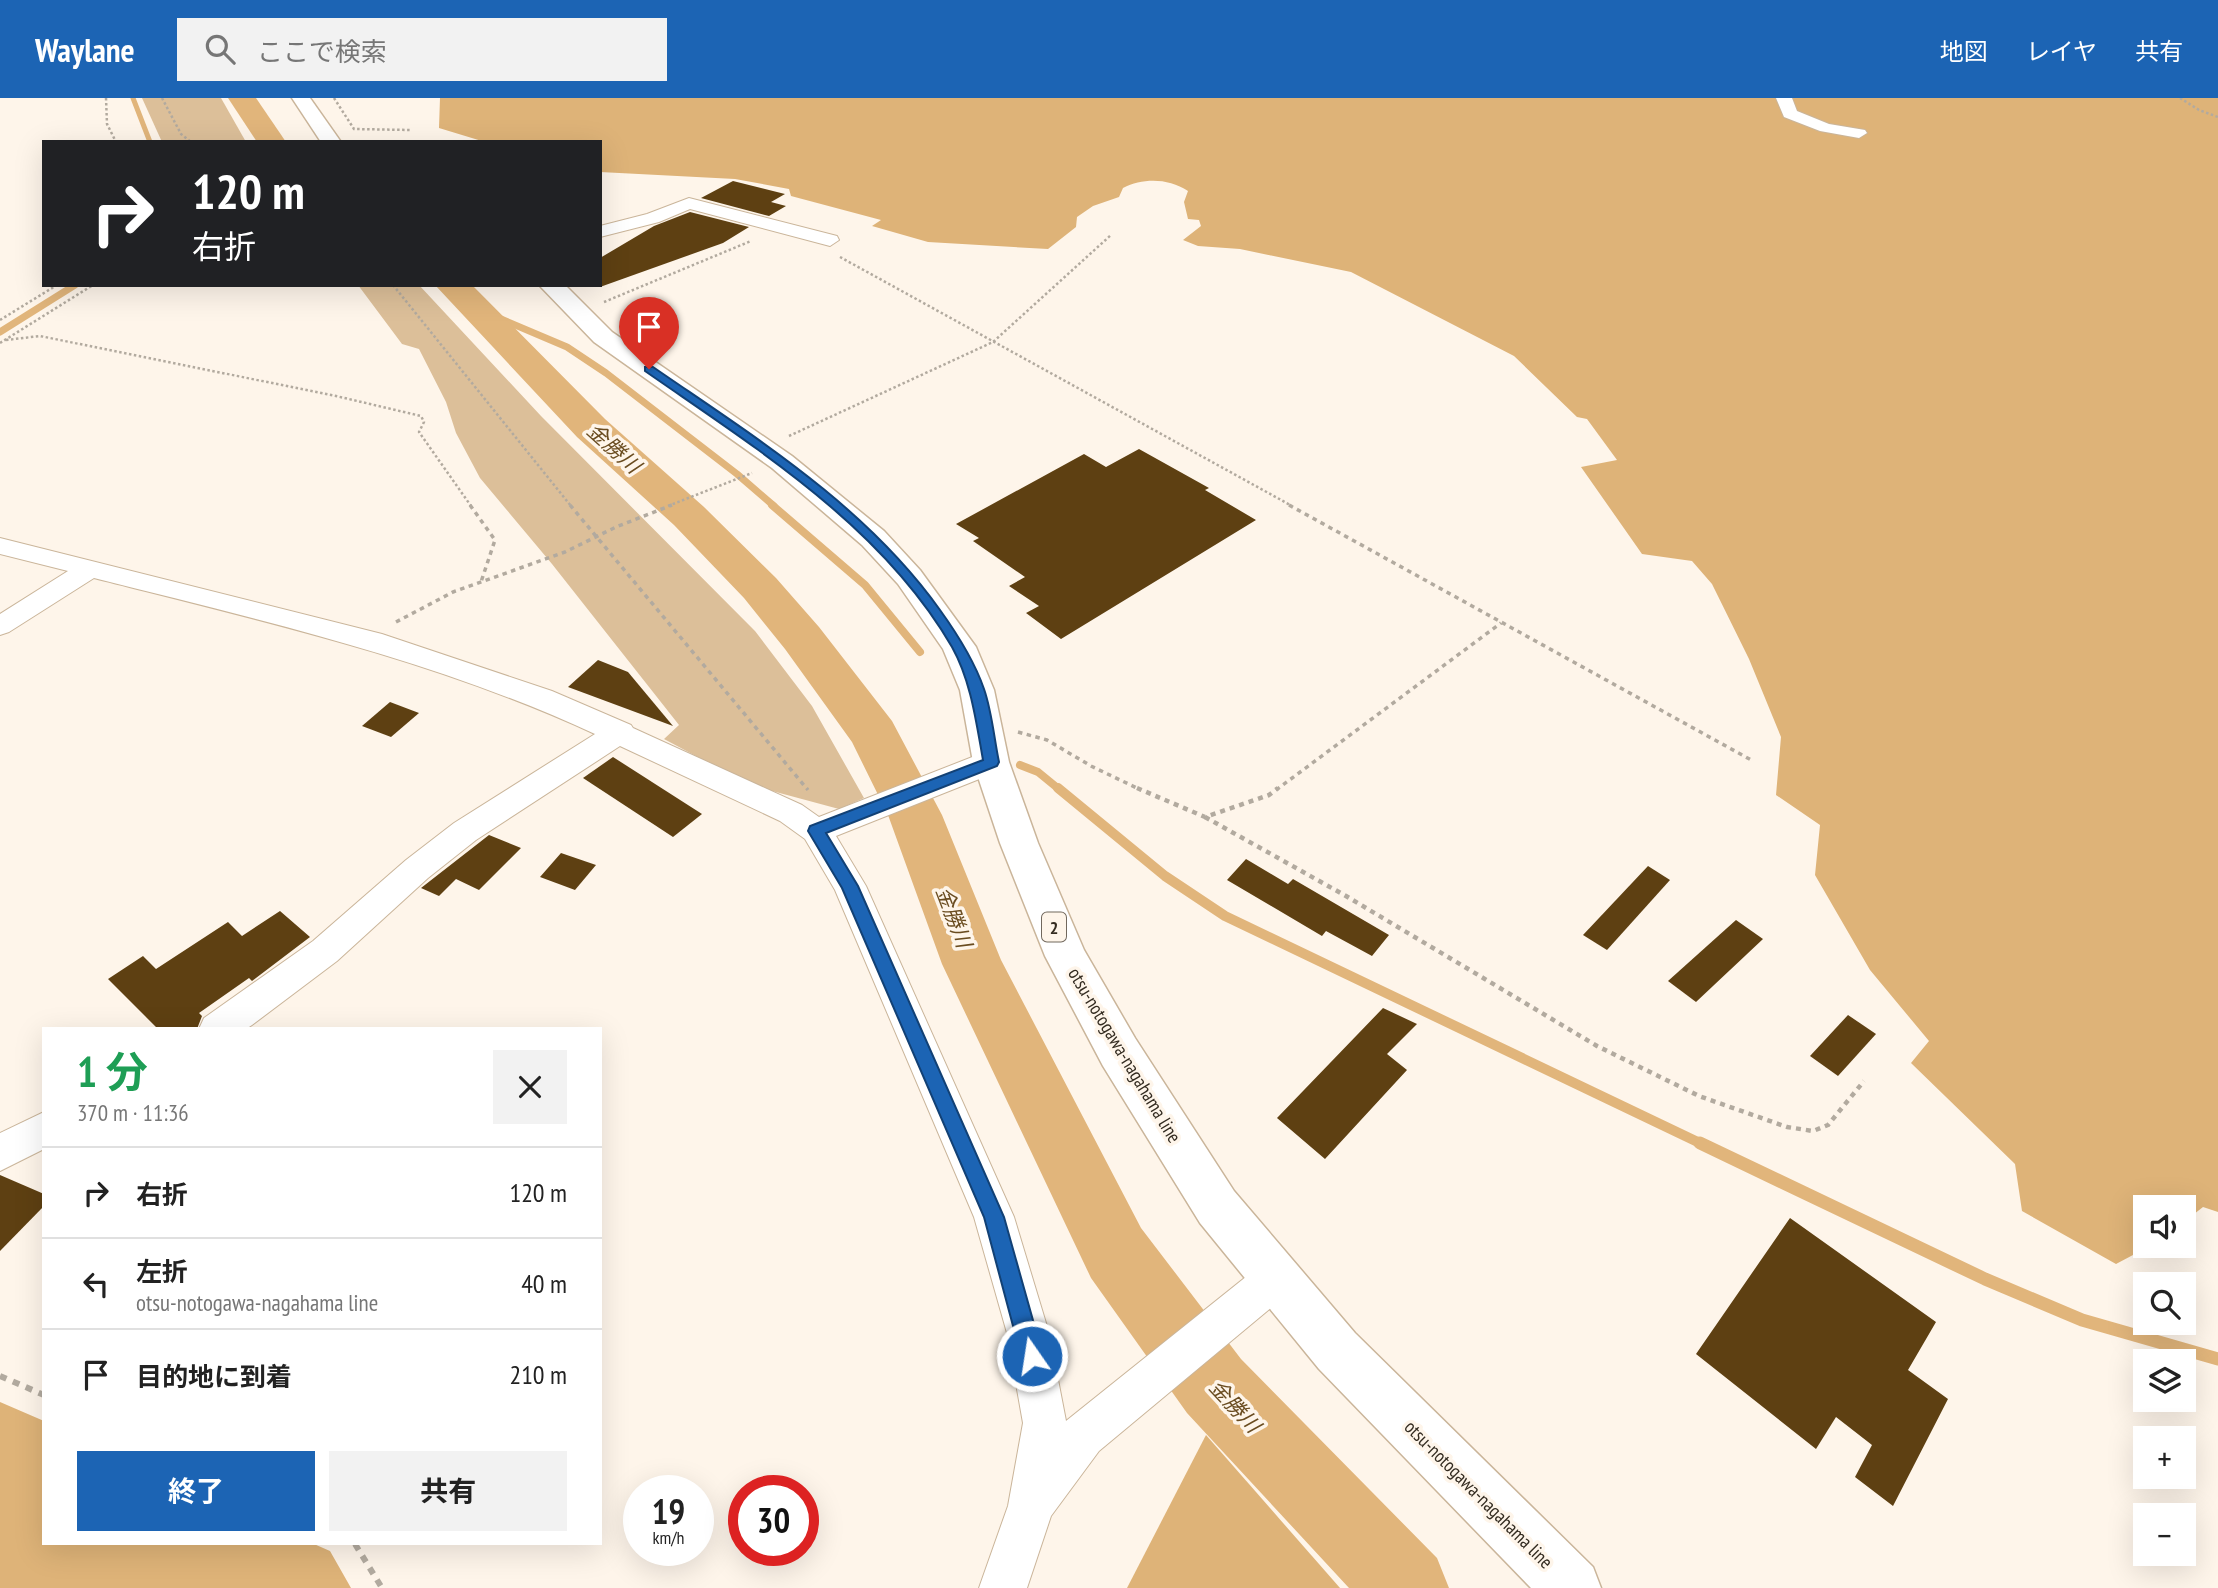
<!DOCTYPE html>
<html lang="ja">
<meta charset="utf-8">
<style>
:root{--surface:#fff;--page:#f2f2f2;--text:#222;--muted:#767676;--line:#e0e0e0;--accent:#1c64b4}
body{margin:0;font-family:"PT Sans Narrow","Noto Sans JP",sans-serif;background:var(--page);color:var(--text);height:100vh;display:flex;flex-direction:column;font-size:26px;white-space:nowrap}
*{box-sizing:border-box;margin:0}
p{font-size:23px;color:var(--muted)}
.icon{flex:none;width:38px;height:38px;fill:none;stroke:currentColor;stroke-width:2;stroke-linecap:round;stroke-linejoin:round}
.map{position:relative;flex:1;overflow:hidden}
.drawer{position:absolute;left:42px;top:929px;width:560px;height:518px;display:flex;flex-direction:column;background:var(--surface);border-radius:0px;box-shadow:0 7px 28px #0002}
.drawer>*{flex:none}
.banner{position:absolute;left:42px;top:42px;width:560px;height:147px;border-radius:0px;box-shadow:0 7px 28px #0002;background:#202124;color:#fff;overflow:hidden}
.tools{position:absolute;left:2133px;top:1097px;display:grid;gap:14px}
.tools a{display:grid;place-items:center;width:63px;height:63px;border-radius:0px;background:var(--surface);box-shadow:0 7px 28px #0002;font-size:35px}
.speed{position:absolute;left:623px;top:1377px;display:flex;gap:14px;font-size:35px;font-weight:700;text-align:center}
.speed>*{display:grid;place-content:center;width:91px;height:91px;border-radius:50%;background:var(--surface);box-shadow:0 7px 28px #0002;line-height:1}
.speed small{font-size:18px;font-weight:400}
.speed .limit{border:10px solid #d22;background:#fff;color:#111}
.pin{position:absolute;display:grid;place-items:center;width:60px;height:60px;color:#fff;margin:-72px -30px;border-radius:50% 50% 50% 0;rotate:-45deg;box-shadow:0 0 7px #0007}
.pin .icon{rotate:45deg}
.me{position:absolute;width:77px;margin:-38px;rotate:347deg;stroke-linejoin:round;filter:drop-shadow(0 0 5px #0008)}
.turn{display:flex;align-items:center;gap:24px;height:147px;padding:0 35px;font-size:32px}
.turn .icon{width:91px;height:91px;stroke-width:2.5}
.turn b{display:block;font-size:49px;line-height:60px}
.round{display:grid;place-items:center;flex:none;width:74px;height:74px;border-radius:0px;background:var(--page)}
.head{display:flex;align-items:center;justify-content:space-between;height:119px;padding:0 35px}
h1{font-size:42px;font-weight:700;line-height:52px;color:#1e9e55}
.cta{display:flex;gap:14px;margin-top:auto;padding:14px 35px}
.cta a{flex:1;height:80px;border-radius:0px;background:var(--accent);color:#fff;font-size:28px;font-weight:700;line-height:80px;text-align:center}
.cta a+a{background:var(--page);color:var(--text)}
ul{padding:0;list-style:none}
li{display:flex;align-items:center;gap:21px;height:91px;padding:0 35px;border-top:2px solid var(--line)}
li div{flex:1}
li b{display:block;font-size:26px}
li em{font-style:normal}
header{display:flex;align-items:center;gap:42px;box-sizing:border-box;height:98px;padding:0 35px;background:var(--accent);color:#fff}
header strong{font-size:33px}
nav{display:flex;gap:38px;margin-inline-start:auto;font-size:24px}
.search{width:490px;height:63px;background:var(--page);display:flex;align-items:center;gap:18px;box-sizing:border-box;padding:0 24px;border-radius:0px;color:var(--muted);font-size:26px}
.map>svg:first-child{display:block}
.green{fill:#dcbf99}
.forest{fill:#deb378}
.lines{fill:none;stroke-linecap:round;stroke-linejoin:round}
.stream-far4{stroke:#e1b57b;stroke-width:5}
.stream-far3{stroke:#e1b57b;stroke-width:7}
.stream-far2{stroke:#e1b57b;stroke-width:8}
.stream-far1{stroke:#e1b57b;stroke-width:10}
.stream{stroke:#e1b57b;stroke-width:13}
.river{fill:#e1b57b;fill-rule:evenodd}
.building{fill:#5e4012}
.minor-casing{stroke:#cab59a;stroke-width:2}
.major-casing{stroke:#cab59a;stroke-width:3}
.path-far3{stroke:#b2aa9f;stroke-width:2.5;stroke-dasharray:2.5 2.5;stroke-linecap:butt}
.path-far2{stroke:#b2aa9f;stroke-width:3.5;stroke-dasharray:4.5 4.5;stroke-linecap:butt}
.path-far1{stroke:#b2aa9f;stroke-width:4.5;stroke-dasharray:5 5;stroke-linecap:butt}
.path{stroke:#b2aa9f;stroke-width:6;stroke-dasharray:7 7;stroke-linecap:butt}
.minor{fill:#fff;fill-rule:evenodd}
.major{fill:#fff;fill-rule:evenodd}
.route{fill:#1c64b4;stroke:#124175;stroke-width:2}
.labels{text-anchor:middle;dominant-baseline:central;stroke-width:7;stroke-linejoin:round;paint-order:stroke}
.shield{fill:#fef5ea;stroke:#71685d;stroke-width:2}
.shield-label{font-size:18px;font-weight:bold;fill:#342c21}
.street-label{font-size:19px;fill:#342c21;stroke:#fef5ea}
.water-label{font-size:21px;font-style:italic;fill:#6a4c20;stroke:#fef5ea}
</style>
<header>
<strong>Waylane</strong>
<div class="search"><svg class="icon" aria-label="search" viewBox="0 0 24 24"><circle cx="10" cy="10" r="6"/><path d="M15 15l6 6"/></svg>ここで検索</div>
<nav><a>地図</a><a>レイヤ</a><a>共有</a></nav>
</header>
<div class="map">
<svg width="2218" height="1490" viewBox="0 0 2218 1490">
<rect width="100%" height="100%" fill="#fef5ea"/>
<g class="green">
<polygon points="142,0 221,0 246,44 162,44"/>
<polygon points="358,187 419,187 541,318 755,533 812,608 864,700 839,711 750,687 664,641 679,627 552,466 480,380 456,335 446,304 419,251 402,246"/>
</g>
<g class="forest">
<path d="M440,0H2218V1114L2203,1109L2184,1124V1110H2146V1148H2150L2116,1166L2022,1113L2015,1066L1911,965L1929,943L1870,872L1815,777L1820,727L1776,697L1781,639L1749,561L1712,486L1692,463L1642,456L1581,369L1617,362L1587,321L1577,319L1514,258L1351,174L1240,151L1198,148L1183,142L1201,128L1199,122L1188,121L1184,104L1188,93C1168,80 1143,80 1123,90L1119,99L1093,108L1077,119L1076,129L1048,151L928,144L872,128L881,122L791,98L789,91L735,81L600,74V44H485L439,30Z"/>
<polygon points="0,1304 44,1323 44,1446 314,1446 330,1453 351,1490 0,1490"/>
<polygon points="1206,1337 1340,1490 1127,1490"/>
</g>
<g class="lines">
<polyline class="stream-far4" points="133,0 150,44"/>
<g class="stream-far3">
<polyline points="475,210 567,249 606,275 737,376 774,408"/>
<polyline points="0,234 75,187"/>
</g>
<g class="stream-far2">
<polyline points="772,407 865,487 920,554"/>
<polyline points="1020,667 1038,674 1060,692"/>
</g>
<polyline class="stream-far1" points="1058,690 1165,778 1225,818 1704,1047"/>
<polyline class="stream" points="1700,1045 1985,1181 2082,1222 2218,1261"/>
<g class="river">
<polygon points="228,0 256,0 286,44 257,44"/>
<polygon points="435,187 472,187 605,321 704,409 776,480 819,529 892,623 942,717 1001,862 1141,1130 1241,1261 1437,1460 1449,1490 1349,1490 1187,1315 1091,1180 942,866 888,717 852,644 785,551 744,500 674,427 577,339"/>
</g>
</g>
<g class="building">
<polygon points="733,83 785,96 771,104 786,108 769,118 701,100"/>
<polygon points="690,114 749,129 723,145 600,189 600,160 654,128"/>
<polygon points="1139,351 1209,390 1205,392 1256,422 1061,541 1026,515 1039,508 1009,488 1025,479 973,443 979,440 956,426 1084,356 1106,369"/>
<polygon points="598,562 628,574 673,628 568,589"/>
<polygon points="390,604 419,615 391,639 362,628"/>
<polygon points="613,659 702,716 673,739 583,680"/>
<polygon points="489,737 521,750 479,792 456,781 439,798 421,790"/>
<polygon points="561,755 596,767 575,792 540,779"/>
<polygon points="1246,761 1288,786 1293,781 1389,837 1372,858 1326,833 1322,838 1227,782"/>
<polygon points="1648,768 1670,782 1607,852 1583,837"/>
<polygon points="280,813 310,839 252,883 249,880 199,915 202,918 197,931 158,931 108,881 143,858 156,871 228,824 242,838"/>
<polygon points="1736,822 1763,841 1696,904 1668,883"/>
<polygon points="1383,910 1417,926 1387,956 1407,972 1325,1061 1277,1020"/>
<polygon points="1848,917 1876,936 1838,978 1810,958"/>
<polygon points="0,1077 44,1096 44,1108 0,1153"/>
<polygon points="1790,1120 1936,1224 1908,1272 1948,1301 1893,1408 1855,1379 1872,1347 1836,1319 1816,1351 1696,1256"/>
</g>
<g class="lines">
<g class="minor-casing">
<g id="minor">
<polygon points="1776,0 1792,0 1797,13 1829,26 1865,32 1867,35 1859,40 1820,33 1784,19"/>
<polygon points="689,100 837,138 839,142 830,148 690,111 659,124 600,139 600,128 647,116"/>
<path d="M0,440L382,536L552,593L631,627L633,630L802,707L819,719L980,656L991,653L1002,656L1006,664L1002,672L836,738L866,788L1014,1119L1049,1235L1066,1323L1262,1166L1276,1160L1290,1166L1296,1180L1290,1194L1099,1353L1051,1418L1027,1490H979L1008,1408L1023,1325L1007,1235L974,1119L835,792L805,741L780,723L620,648L476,742L428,780L337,863L252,927L246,931H199L204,920L313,843L406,762L454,725L595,636C435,562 264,523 94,480L9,534L0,537V516L68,473L0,456Z"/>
<polygon points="44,1014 44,1051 0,1073 0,1035"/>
</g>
</g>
<g class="major-casing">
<g id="major">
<polygon points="292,0 310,0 341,44 321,44"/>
<polygon points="539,187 565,187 612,234 792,358 884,433 920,472 976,549 994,592 1009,664 1038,745 1084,852 1135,940 1234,1093 1355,1235 1593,1469 1601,1490 1531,1490 1319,1271 1200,1125 1103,968 1045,858 1000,745 973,664 960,592 943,551 898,486 862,447 772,370 594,244"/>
</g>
</g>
<g class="path-far3">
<polyline points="106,0 107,26 116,44"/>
<polyline points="162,0 181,36 191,44"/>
<polyline points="334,0 354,31 410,32"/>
<polyline points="2180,0 2199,12 2218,19"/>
<polyline points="840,159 1292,408"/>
<polyline points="393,187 571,408"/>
<polyline points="604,204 751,143"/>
<polyline points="0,222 57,187"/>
<polyline points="6,242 40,238 336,298 421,318 424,324 419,334 471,408"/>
<polyline points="0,245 93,187"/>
<polyline points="789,338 993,244 1111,137"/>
<polyline points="668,408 752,375"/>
</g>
<g class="path-far2">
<polyline points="470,407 495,442 481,484"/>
<polyline points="570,407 808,692"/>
<polyline points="1289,407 1753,663"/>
<polyline points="396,524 453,494 565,454 616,429 672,407"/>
<polyline points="1018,634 1047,642 1091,668 1141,692"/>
<polyline points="1276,692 1501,525"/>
</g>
<g class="path-far1">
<polyline points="1137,690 1205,719 1269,697 1278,690"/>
<polyline points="1205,719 1346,798 1597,948 1699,998 1787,1029 1813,1033 1828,1027 1864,983"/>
</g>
<g class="path">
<polyline points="0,1278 44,1297"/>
<polyline points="355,1446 382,1490"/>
</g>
<use href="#minor" class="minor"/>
<use href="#major" class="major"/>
</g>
<path class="route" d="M645,269H653C756,340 866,408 940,512C958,537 974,562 984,591C992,614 994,640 999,664L997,668L826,735L858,788L1004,1119L1043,1258L1040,1265L1032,1268L1024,1265L1021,1258L984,1119L842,790L808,733L810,728L983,662C976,623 971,583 952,549C882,428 757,351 645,273Z"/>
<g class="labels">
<rect class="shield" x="1042" y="814.5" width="24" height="29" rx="5"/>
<g class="shield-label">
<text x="1054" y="829">2</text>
</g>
<g class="street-label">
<text transform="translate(1125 957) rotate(59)">otsu-notogawa-nagahama line</text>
<text transform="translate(1479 1396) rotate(45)">otsu-notogawa-nagahama line</text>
</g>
<g class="water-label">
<text transform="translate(614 350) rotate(42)">金勝川</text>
<text transform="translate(954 819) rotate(69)">金勝川</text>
<text transform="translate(1235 1308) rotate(47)">金勝川</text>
</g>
</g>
</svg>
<div class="tools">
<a><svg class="icon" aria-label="sound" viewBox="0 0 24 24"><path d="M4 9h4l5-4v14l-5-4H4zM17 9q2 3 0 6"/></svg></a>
<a><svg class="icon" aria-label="search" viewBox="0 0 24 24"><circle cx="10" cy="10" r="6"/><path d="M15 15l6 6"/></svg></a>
<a><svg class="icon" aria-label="layers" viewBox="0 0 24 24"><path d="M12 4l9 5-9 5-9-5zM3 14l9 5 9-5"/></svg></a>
<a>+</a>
<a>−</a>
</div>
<div class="speed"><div>19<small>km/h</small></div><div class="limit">30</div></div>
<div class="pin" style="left:649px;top:271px;background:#d93025"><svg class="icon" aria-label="arrive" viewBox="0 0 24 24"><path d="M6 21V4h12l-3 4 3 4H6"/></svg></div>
<svg class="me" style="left:1032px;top:1258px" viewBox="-20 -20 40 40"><circle r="17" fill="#1c64b4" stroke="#fff" stroke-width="3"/><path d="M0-11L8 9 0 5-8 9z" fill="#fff"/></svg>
<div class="banner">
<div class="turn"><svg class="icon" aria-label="right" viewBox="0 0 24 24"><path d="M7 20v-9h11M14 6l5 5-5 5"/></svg><div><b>120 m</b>右折</div></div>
</div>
<section class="drawer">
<div class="head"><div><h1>1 分</h1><p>370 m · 11:36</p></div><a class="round"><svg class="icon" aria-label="close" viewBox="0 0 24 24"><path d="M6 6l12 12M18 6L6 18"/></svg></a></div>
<ul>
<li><svg class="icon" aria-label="right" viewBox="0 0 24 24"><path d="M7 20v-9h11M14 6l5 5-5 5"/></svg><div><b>右折</b></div><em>120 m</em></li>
<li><svg class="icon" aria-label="left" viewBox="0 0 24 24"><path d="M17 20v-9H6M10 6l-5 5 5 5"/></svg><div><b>左折</b><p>otsu-notogawa-nagahama line</p></div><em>40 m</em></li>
<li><svg class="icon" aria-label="arrive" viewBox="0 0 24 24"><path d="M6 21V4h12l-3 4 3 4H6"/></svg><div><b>目的地に到着</b></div><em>210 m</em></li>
</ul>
<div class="cta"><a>終了</a><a>共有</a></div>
</section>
</div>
